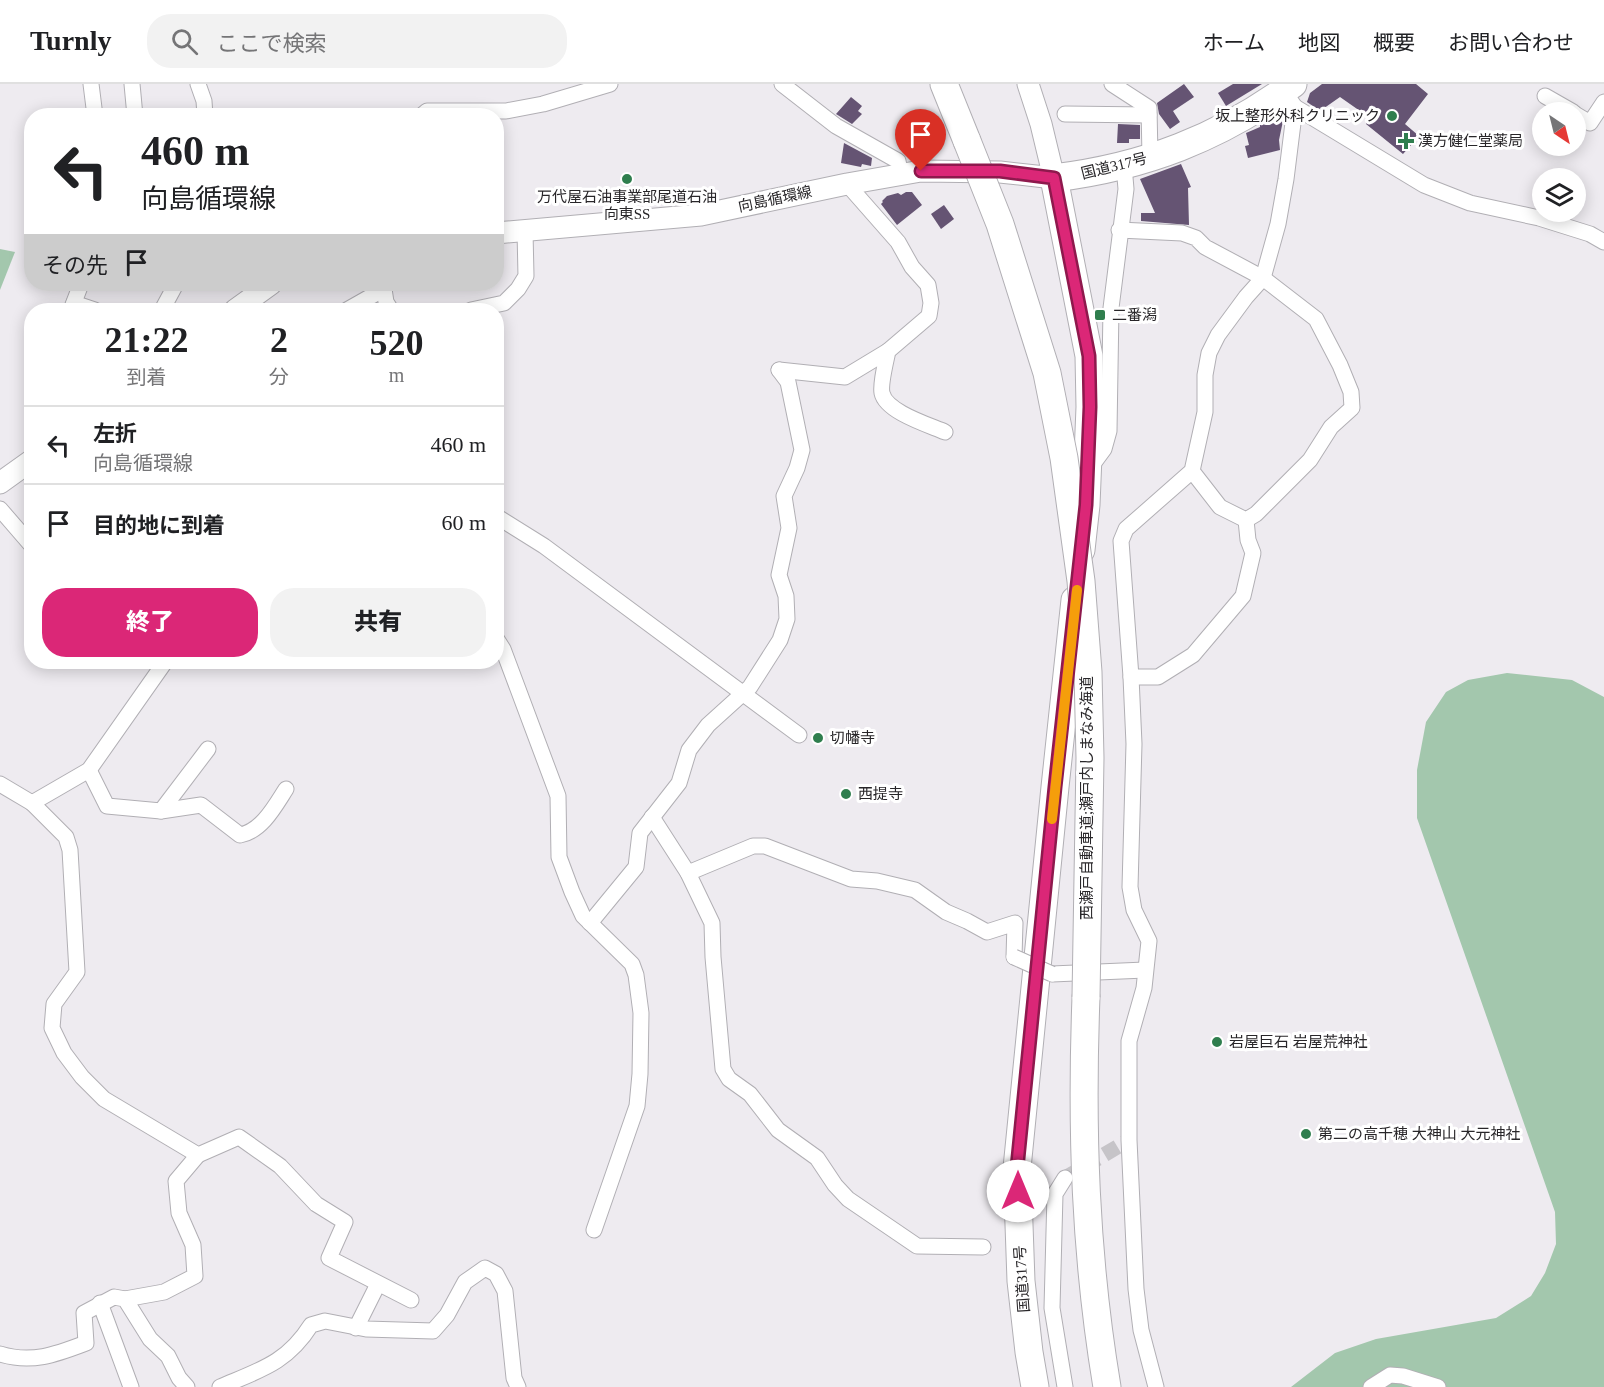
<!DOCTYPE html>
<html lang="ja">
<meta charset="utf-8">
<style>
:root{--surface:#fff;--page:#f2f2f2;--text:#202124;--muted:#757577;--line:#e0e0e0;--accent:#db2777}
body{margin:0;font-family:"Times New Roman","Noto Sans JP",serif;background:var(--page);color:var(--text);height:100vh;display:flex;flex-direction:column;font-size:22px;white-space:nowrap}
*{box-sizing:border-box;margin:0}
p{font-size:20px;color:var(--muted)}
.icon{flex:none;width:33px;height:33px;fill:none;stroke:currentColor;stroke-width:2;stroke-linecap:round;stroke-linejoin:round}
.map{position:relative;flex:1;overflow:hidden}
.side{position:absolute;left:24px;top:219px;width:480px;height:366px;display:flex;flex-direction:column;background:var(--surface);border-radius:24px;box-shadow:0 3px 15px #0003}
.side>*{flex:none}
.banner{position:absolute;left:24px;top:24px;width:480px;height:183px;border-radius:24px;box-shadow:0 3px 15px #0003;background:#fff;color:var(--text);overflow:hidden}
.needle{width:39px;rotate:145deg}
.tools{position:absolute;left:1532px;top:18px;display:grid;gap:12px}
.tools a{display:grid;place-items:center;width:54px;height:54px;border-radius:50%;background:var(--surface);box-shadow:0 3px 15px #0003;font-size:30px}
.pin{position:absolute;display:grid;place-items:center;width:51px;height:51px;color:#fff;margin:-62px -26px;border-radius:50% 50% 50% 0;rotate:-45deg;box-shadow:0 0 6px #0007}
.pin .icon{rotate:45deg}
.me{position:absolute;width:66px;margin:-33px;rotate:0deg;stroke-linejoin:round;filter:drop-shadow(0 0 4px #0008)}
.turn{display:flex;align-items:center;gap:21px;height:126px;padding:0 18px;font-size:27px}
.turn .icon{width:78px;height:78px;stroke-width:2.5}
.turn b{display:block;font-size:42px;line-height:51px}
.then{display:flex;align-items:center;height:57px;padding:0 18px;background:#0003;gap:12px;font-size:22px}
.eta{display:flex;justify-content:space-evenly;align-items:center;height:102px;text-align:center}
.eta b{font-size:36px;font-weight:800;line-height:42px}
.primary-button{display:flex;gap:12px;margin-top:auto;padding:12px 18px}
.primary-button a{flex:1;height:69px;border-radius:24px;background:var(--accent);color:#fff;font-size:24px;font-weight:800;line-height:69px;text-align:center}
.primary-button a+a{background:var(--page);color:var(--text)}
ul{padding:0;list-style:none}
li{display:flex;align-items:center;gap:18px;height:78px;padding:0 18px;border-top:2px solid var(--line)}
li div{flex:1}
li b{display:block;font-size:22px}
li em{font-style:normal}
header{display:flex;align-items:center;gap:36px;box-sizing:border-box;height:84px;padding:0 30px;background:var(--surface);border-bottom:2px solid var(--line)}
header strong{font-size:28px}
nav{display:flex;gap:33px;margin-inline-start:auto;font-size:21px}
.search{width:420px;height:54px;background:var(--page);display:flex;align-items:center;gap:15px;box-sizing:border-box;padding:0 21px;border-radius:24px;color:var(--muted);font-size:22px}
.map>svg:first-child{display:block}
.forest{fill:#a3c7ad}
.building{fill:#655473}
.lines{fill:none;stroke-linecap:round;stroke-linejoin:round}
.street-tunnel{stroke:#c6c4c8;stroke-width:15;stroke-dasharray:15 8;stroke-linecap:butt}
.street-casing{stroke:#b1afb4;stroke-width:17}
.secondary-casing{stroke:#b1afb4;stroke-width:23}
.highway-casing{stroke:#b1afb4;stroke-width:29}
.street{stroke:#fff;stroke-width:15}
.secondary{stroke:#fff;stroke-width:21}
.highway{stroke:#fff;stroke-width:27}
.street-bridge-casing{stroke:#b1afb4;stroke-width:17;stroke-linecap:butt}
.highway-bridge-casing{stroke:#b1afb4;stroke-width:29;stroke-linecap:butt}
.street-bridge{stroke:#fff;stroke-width:15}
.highway-bridge{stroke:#fff;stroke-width:27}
.route-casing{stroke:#8e194d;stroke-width:15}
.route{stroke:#db2777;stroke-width:10}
.slow{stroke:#f59e0b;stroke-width:10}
.poi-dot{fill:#2f7e4e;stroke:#fff;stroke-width:2}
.labels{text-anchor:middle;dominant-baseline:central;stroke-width:6;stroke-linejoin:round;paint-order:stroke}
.poi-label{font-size:15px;fill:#282629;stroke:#fff;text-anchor:start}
.street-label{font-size:15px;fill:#282629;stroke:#fff}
</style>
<header>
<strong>Turnly</strong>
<div class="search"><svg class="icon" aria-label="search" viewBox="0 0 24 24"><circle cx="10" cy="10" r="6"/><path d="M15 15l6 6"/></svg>ここで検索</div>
<nav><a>ホーム</a><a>地図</a><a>概要</a><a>お問い合わせ</a></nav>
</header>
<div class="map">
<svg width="1604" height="1303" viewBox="0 0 1604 1303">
<rect width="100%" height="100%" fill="#eeebf0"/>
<g class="forest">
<polygon points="0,165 15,168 0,206"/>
<polygon points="1507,589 1572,596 1604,613 1604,1303 1291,1303 1335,1269 1376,1255 1496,1234 1531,1212 1545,1189 1556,1160 1555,1128 1417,734 1417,686 1426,638 1446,608 1468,596"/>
</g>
<g class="building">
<polygon points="1184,0 1194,13 1173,27 1180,38 1170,45 1159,30 1157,19"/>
<polygon points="1233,0 1262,0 1226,22 1218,9"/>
<polygon points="1322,0 1416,0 1428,10 1405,40 1419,52 1403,70 1366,40 1370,34 1340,13 1320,27 1307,18 1310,9"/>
<polygon points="851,13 862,22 858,27 862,30 852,40 836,30"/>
<polygon points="1284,32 1279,56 1280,66 1248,74 1245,62 1249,61 1246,49 1260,43 1260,41 1269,36"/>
<polygon points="1118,40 1140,41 1140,55 1129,55 1129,59 1117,59"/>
<polygon points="844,59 872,74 871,82 862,80 861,83 841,79"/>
<polygon points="1181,80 1191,103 1188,104 1189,141 1141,137 1141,129 1155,129 1140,95"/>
<polygon points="906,108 912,108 922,121 897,141 881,120 883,118 882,117 887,112 898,109 901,111"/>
<polygon points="944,121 954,135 941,145 931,130"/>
</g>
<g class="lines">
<polyline class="street-tunnel" points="1065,1094 1129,1056"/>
<g class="street-casing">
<g id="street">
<polyline points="91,0 95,32"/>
<polyline points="132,0 135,32"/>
<polyline points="198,0 204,17 205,32"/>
<polyline points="782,0 836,42 898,77 901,91"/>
<polyline points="1112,0 1149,24 1150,73"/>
<polyline points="1545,12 1573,28"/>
<polyline points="1295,23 1424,101 1470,119 1539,134 1590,150 1604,158"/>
<polyline points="1065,30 1149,31"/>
<polyline points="1575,30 1590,39 1604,18"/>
<polyline points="421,32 427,27 506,27 543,20 610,0"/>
<path d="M847,100L898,158L912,183L928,201L931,219L929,232L888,267C886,277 880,300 882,309C886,328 929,341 945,348"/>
<polyline points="1119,146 1182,149 1196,154 1205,163 1263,194 1316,235 1340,281 1351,308 1352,324 1331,343 1310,376 1256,430 1246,436 1220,423 1192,387"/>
<polyline points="384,205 386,218 391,226"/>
<polyline points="74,219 95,226"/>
<polyline points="71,226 81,200"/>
<polyline points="162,226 176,200"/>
<polyline points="347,226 384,205 384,200"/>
<polyline points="471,226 504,219 518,205 526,192 525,147"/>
<polyline points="779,286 845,293 888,267"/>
<polyline points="1090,384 1104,365 1109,347 1111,224 1126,105 1124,82"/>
<polyline points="0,425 32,462"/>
<polyline points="496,432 544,462 799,651"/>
<polyline points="496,554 503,565 558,712 559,773 572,808 583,832 632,880 636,891 641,929 640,990 637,1022 594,1146"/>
<polyline points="1131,593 1158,593 1193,571 1243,512 1253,469 1248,456 1246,436"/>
<path d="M89,686L107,722L161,727L201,721L240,751C262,747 275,722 286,705"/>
<polyline points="0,700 32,719 89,686 165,578"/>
<polyline points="32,719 66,753 70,766 77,888 54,920 52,944 64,969 82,993 104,1015 198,1071 239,1053 280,1082 316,1120 345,1138 329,1174 411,1216"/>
<polyline points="161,727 208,665"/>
<polyline points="652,733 688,789 712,839 713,873 723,985 729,995 750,1010 778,1046 817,1074 835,1101 848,1115 917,1162 983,1163"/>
<polyline points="688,789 753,762 765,762 851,795 877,797 915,806 946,828 967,837 987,848 1015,839 1014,873"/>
<polyline points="590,839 636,783 640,749 679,699 689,666 708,641 750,603 780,556 787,535 786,512 779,491 789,444 784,412 797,384 802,366 788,298 779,286"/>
<polyline points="1052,890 1145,886"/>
<polyline points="125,1215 164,1208 195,1192 193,1161 179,1129 176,1097 198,1071"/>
<polyline points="100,1219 131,1303"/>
<polyline points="356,1244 378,1200"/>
<path d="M0,1270C32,1280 57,1270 86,1259L84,1229L114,1213L125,1215L150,1255L168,1272L179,1294L187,1303"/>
<path d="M220,1303C260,1286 287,1279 311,1241L325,1237L366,1245L433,1247L447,1231L465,1198L485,1184L496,1190L505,1207L514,1294L518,1303"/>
<polyline points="1065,1303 1052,1224 1055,1110 1065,1094"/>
<polyline points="1156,1303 1141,1246 1136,1205 1129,1056 1129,957 1144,904 1149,857 1134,826 1130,803 1134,660 1131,593 1121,457 1126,445 1192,387 1205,328 1205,291 1209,269 1218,251 1246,213 1263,194 1278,140 1286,95 1295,23 1284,7"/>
<polyline points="1371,1303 1390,1291 1403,1292 1438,1303"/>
</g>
</g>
<g class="secondary-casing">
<g id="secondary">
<polyline points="496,149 701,131 847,100 921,87 1000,88 1054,94 1041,40 1028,0"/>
<polyline points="235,226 271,200"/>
<polyline points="0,399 32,376"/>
</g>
</g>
<g class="highway-casing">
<g id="highway">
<polyline points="944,0 967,57"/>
<path d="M1081,466L1086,421L1090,323L1089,272L1054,94C1144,83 1220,54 1293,0"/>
<path d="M1086,913C1081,1046 1085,1171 1107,1303"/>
<polyline points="1035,1303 1029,1268 1021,1197 1017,1084 1055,703 1075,516"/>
</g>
</g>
<use href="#street" class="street"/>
<use href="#secondary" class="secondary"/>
<use href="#highway" class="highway"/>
<g class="street-bridge-casing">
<polyline id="street-bridge" points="1014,873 1052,890"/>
</g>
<g class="highway-bridge-casing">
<polyline id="highway-bridge" points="967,57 1000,140 1047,289 1064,374 1081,497 1088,588 1090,674 1086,913"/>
</g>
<use href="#street-bridge" class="street-bridge"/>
<use href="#highway-bridge" class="highway-bridge"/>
</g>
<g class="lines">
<g class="route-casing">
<polyline id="route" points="921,87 1000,87 1054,94 1089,272 1090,323 1086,421 1055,703 1017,1084 1018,1107"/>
</g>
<use href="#route" class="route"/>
<polyline class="slow" points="1052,735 1077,506"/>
</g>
<g class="poi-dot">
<circle cx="1392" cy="32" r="6"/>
<path d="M1403 48h6v6h6v6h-6v6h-6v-6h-6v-6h6z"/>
<circle cx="627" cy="95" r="6"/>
<rect x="1094" y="225" width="12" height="12" rx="3"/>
<circle cx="818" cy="654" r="6"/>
<circle cx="846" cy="710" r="6"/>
<circle cx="1217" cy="958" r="6"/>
<circle cx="1306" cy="1050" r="6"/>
</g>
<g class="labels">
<g class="poi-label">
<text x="1380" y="32" text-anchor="end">坂上整形外科クリニック</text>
<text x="1418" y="57">漢方健仁堂薬局</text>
<text x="627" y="113" text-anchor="middle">万代屋石油事業部尾道石油<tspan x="627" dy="17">向東SS</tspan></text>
<text x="1112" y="231">二番潟</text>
<text x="830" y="654">切幡寺</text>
<text x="858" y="710">西提寺</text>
<text x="1229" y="958">岩屋巨石 岩屋荒神社</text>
<text x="1318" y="1050">第二の高千穂 大神山 大元神社</text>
</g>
<g class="street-label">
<text transform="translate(1114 82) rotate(-14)">国道317号</text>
<text transform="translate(775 115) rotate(-12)">向島循環線</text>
<text transform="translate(1087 714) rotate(-90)">西瀬戸自動車道;瀬戸内しまなみ海道</text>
<text transform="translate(1022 1195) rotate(-94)">国道317号</text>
</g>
</g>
</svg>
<div class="tools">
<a><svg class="needle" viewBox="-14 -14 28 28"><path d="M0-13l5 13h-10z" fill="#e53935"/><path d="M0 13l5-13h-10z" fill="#757577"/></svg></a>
<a><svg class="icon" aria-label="layers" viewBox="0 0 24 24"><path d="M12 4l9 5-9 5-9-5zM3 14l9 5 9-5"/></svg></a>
</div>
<div class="pin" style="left:921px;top:87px;background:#d93025"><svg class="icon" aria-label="arrive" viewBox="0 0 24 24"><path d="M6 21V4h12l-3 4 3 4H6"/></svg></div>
<svg class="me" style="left:1018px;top:1107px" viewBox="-20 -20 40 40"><circle r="19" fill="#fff"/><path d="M0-13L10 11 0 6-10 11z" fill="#db2777"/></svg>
<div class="banner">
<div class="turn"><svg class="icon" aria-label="left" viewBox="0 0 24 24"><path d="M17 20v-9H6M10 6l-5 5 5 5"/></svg><div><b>460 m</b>向島循環線</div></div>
<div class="then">その先<svg class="icon" aria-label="arrive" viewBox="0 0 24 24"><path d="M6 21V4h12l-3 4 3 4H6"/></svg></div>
</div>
<section class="side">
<div class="eta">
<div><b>21:22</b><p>到着</p></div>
<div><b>2</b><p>分</p></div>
<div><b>520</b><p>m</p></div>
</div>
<ul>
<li><svg class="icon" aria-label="left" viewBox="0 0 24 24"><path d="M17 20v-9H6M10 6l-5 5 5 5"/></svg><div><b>左折</b><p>向島循環線</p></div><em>460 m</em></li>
<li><svg class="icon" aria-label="arrive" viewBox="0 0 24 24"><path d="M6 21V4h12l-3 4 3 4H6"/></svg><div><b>目的地に到着</b></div><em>60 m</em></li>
</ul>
<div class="primary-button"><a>終了</a><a>共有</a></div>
</section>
</div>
